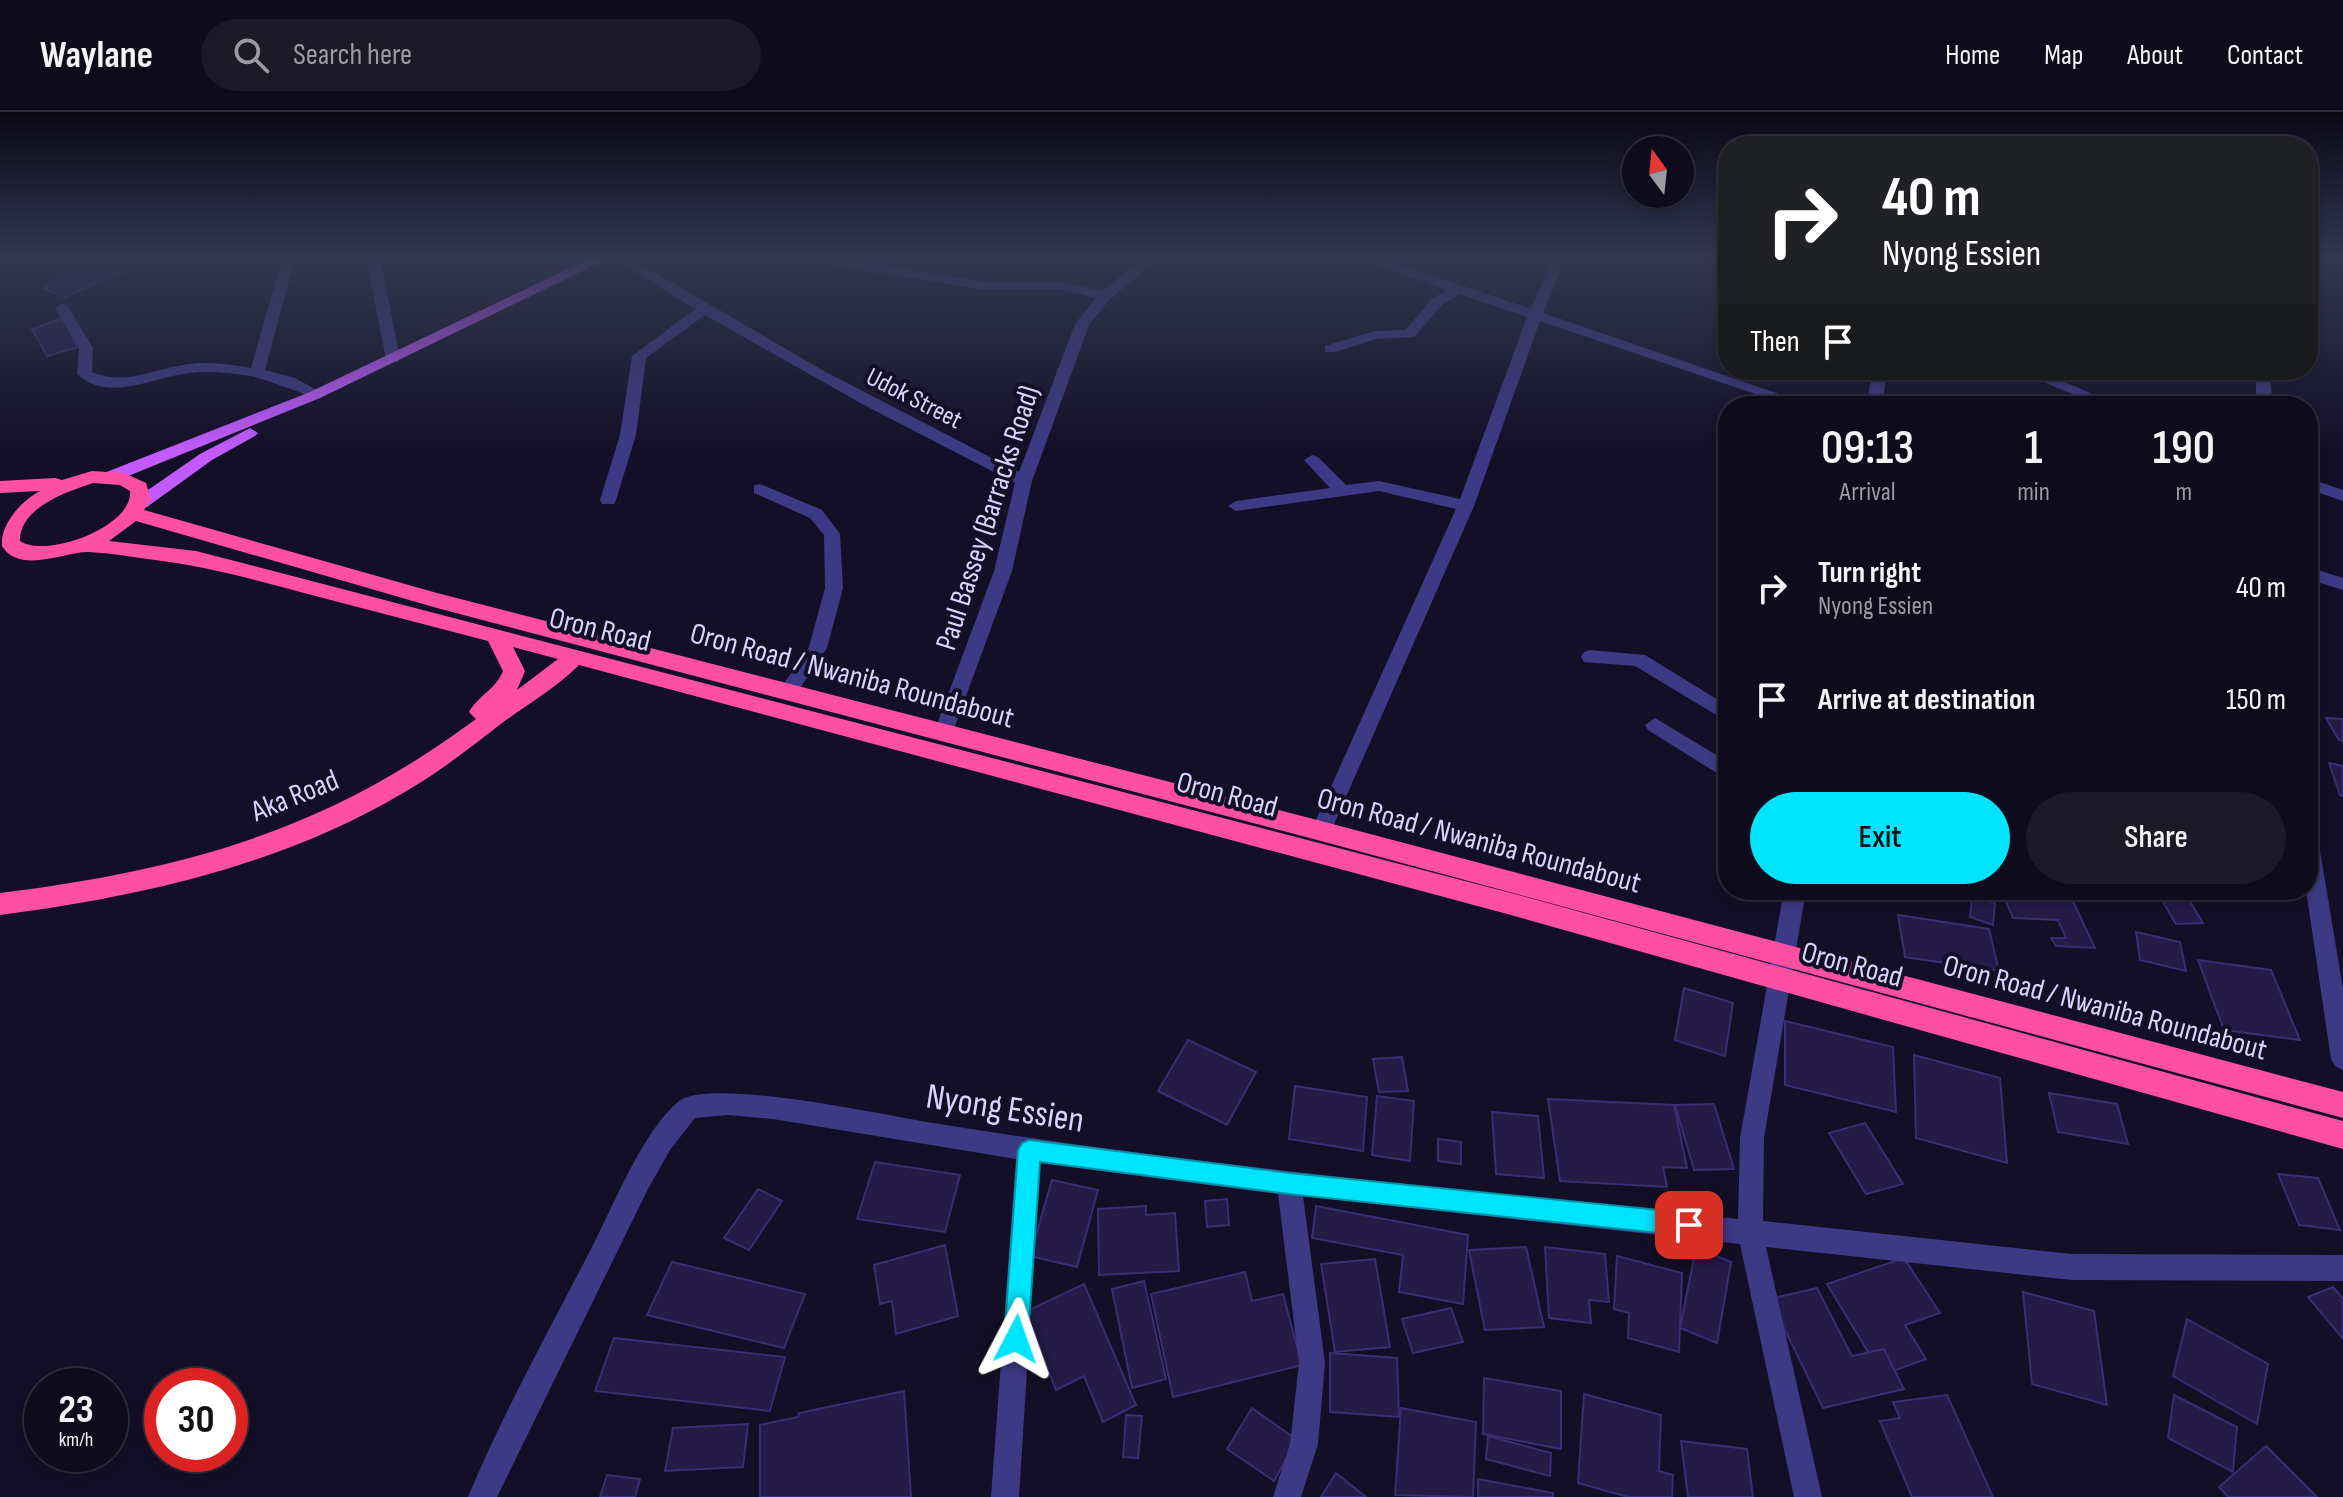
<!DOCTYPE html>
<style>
:root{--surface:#0e0b1c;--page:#1c1929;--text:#f1f3f6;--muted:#9b9ba3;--line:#2e2b3b;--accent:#00e5ff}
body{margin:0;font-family:"Sofia Sans Condensed",sans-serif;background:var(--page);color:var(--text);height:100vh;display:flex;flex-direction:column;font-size:30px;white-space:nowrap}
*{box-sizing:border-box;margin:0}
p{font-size:26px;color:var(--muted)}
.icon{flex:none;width:44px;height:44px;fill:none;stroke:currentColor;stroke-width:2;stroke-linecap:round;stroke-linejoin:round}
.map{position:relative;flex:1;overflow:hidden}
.side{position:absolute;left:1718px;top:284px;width:600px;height:504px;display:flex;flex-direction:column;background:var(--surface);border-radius:32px;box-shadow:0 4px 12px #0003,0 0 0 2px var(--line)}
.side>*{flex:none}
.hud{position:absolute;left:1718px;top:24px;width:600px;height:244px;border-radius:32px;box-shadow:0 4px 12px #0003,0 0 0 2px var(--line);background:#202124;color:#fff;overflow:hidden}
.needle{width:52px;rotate:345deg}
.buttons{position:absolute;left:1622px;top:24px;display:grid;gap:16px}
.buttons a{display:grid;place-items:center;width:72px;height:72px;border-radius:50%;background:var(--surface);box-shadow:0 4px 12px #0003,0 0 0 2px var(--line);font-size:40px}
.speed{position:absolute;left:24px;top:1256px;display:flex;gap:16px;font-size:40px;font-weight:700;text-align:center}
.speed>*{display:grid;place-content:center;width:104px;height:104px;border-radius:50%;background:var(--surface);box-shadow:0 4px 12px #0003,0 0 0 2px var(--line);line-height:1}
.speed small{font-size:20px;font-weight:400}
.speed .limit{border:12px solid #d22;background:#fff;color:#111}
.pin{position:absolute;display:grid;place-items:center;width:68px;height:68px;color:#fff;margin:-34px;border-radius:16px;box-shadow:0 4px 12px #0006}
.me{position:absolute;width:88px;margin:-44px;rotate:4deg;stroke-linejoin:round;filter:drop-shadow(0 0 6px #0008)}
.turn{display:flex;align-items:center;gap:28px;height:168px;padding:0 32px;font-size:36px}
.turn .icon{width:104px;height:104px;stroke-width:2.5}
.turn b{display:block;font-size:56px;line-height:68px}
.then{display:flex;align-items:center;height:76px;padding:0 32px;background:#0003;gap:16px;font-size:30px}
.eta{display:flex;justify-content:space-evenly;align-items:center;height:136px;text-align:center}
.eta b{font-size:48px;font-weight:600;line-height:56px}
.action{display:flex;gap:16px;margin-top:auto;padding:16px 32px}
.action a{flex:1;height:92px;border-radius:48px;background:var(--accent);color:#111;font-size:32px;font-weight:600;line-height:92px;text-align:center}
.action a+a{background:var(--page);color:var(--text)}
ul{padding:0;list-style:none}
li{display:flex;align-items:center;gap:24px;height:112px;padding:0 32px}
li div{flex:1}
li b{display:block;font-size:30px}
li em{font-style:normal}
header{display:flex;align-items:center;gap:48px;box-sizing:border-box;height:112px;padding:0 40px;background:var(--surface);border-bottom:2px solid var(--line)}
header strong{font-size:38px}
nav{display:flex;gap:44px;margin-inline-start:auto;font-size:28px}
.search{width:560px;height:72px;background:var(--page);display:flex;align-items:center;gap:20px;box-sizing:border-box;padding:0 28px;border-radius:44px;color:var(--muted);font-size:30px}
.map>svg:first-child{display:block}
.building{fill:#241b47;stroke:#3b2d73;stroke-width:2}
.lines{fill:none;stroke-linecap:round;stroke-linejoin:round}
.minor{fill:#3d3a85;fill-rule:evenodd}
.major{fill:#c25bff;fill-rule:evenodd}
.highway{fill:#ff4fa3;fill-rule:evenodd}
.route{fill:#00e5ff;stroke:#0095a6;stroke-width:2}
.labels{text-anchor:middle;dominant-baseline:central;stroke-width:8;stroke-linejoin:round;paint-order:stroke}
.far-street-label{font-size:26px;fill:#d9d4ff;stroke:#130f26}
.street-label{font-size:30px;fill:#d9d4ff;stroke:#130f26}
.near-street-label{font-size:36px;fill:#d9d4ff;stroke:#130f26}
</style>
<header>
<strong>Waylane</strong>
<div class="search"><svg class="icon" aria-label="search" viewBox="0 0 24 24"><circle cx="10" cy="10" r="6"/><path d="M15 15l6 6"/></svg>Search here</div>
<nav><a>Home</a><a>Map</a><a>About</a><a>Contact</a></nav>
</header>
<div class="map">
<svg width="2343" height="1385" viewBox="0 0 2343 1385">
<rect width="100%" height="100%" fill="#130f26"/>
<g class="building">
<polygon points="98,148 126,158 65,185 43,176"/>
<polygon points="63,206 78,235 47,244 32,217"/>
<polygon points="2326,606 2343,607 2343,629 2339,628"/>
<polygon points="2329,651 2343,654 2343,684 2340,683"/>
<polygon points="2072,778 2118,778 2123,789 2075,785"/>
<polygon points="2156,778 2183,778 2203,811 2176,812"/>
<polygon points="2003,783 2071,785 2095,836 2056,834 2051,826 2066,826 2058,808 2013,806"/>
<polygon points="1972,784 1995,791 1993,813 1970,805"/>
<polygon points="1898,803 1989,817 1999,859 1905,845"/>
<polygon points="2136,820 2180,830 2186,859 2140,848"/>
<polygon points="2198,848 2271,858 2300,928 2224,918"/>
<polygon points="1684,876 1733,891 1725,944 1675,928"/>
<polygon points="1785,909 1893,935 1896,1000 1785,973"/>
<polygon points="1188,928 1256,960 1227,1013 1158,979"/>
<polygon points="1914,943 2000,966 2007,1051 1916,1026"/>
<polygon points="1402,945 1408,979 1379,980 1373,947"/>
<polygon points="1295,974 1367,985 1363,1039 1289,1027"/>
<polygon points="2049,981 2117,992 2128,1032 2058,1020"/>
<polygon points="1377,984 1414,989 1410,1049 1372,1043"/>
<polygon points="1548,987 1674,993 1687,1056 1663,1055 1667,1075 1560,1069"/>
<polygon points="1714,992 1734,1057 1694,1058 1675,993"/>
<polygon points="1492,1000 1538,1004 1544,1066 1496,1062"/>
<polygon points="1865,1011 1903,1072 1866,1082 1829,1021"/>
<polygon points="1438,1027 1461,1030 1461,1052 1438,1049"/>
<polygon points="875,1050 960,1063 945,1120 857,1107"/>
<polygon points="2278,1062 2318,1066 2340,1118 2299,1113"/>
<polygon points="1052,1068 1098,1078 1077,1155 1030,1144"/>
<polygon points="758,1077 782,1089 749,1138 724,1126"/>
<polygon points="1227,1087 1229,1113 1207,1115 1205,1089"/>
<polygon points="1146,1094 1146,1103 1175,1101 1179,1159 1099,1163 1098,1097"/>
<polygon points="1316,1094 1468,1123 1463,1192 1399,1180 1403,1143 1312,1126"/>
<polygon points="945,1133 958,1204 896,1222 892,1189 880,1192 874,1153"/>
<polygon points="1526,1135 1544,1215 1485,1218 1469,1138"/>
<polygon points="1545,1135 1605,1142 1609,1190 1589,1188 1591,1211 1549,1206"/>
<polygon points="1696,1136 1731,1150 1717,1231 1680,1216"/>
<polygon points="1617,1144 1682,1161 1679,1240 1628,1226 1629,1201 1614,1197"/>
<polygon points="1904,1146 1940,1201 1905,1213 1926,1247 1882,1263 1827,1172"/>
<polygon points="1375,1147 1390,1235 1335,1240 1321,1152"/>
<polygon points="672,1150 805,1182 784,1236 647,1203"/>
<polygon points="1245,1160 1252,1189 1283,1182 1302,1253 1173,1285 1151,1182"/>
<polygon points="1144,1169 1166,1267 1132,1276 1112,1177"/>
<polygon points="1084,1172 1136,1293 1103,1310 1084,1264 1056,1278 1025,1200"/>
<polygon points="2333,1175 2343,1187 2343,1227 2308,1185"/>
<polygon points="1817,1176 1852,1244 1884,1237 1904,1277 1823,1296 1770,1187"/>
<polygon points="2023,1180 2094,1199 2107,1293 2032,1272"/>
<polygon points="1451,1196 1463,1230 1413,1241 1402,1207"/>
<polygon points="2187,1207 2268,1252 2257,1312 2173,1264"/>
<polygon points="614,1226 785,1245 770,1299 595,1279"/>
<polygon points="1330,1241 1397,1246 1399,1305 1330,1300"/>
<polygon points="1484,1266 1561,1279 1561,1337 1483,1322"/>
<polygon points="904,1279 911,1385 760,1385 760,1313 798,1305 799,1301"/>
<polygon points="1584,1282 1661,1303 1659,1359 1673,1363 1672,1385 1628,1385 1578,1371"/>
<polygon points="1947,1283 1993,1385 1912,1385 1880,1309 1900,1306 1893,1290"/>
<polygon points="2174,1283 2237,1315 2233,1360 2168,1326"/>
<polygon points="1252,1296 1297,1328 1274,1369 1227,1337"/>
<polygon points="1401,1296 1476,1310 1473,1385 1395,1383"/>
<polygon points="1126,1303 1142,1304 1138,1346 1123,1345"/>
<polygon points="748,1312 743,1355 665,1359 673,1316"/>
<polygon points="1488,1324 1551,1341 1550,1364 1486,1347"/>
<polygon points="1681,1329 1747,1337 1753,1385 1688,1385"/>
<polygon points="2266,1334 2317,1385 2228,1385 2219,1375"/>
<polygon points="1336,1361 1366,1385 1321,1385"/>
<polygon points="607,1363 640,1367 635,1385 600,1385"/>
<polygon points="1478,1367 1553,1381 1553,1385 1478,1385"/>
</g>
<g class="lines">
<g class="minor">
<polygon points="366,145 380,145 400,247 398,250 388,250 386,247"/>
<polygon points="612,145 628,145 824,259 1019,360 1075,212 1096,186 1062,178 987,178 831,153 824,149 834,145 987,170 1062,170 1102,179 1145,145 1160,145 1110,187 1089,213 1032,369 1012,459 951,625 937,625 934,620 994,459 1015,371 864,293 705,203 646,246 636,323 616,388 614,392 602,392 600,388 620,323 632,244 695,197"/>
<polygon points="1358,145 1378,145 1531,197 1553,145 1566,145 1543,201 1814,294 1791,294 1540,209 1474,394 1331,719 1328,725 1314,725 1311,719 1456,397 1379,379 1236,399 1228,394 1236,389 1330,376 1304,348 1312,343 1318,345 1346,373 1379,369 1460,387 1527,205 1460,182 1442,193 1414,225 1376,227 1335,240 1325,240 1325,234 1375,219 1405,218 1432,187 1447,178"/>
<path d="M282,147L294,150L265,258L295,266L320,280V286C314,287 267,267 251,264C229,261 205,258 183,262C149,267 107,290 77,262L79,236L55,196L62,192L67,193L93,236L92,260C124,274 150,258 183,253C205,249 229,252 251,256Z"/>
<polygon points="1873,258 1887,258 1882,294 1866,294"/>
<polygon points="2016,258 2036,258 2121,294 2100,294"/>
<polygon points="2255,258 2269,258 2273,294 2257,294"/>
<polygon points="2308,366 2343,378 2343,389 2308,377"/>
<polygon points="760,372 822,398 840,422 843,476 827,536 794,585 787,587 778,580 809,535 825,476 824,423 810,406 754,381 754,373"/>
<polygon points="2308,455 2343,466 2343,478 2308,467"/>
<polygon points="1590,538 1645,543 1728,594 1728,610 1635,554 1584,550 1581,545 1584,540"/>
<polygon points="1655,606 1728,650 1728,668 1648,618 1645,613"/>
<polygon points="2308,719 2315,721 2318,727 2343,877 2343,958 2335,954 2331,947 2306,778 2308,778"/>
<path d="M1784,778H1806L1764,1026L1763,1109L2072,1142L2343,1143V1169L2072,1168L1766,1135L1822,1385H1794L1740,1132L1303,1084L1325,1251L1318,1332L1301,1385H1273L1290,1332L1299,1251L1278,1082L1040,1051L1019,1385H991L1016,1047L773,1007L728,1003L695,1006L670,1038L648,1077L497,1385H468C503,1301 548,1220 590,1139C612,1097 643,1018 679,989C708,965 885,1003 927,1010C1196,1054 1467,1078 1738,1107L1740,1026Z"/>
</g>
<g class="major">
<polygon points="593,145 611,145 320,286 116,369 104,369 102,365 104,361 310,280"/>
<polygon points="250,316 258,321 255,324 212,348 147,395 135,395 135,387 200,342"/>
</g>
<path class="highway" d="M92,359L124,361L146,371L151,388L144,398L437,481L1321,709L2343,980V1006L1321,729L437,496L136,409L109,429L196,439L1511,781L2343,1009V1037L1511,803L579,553C556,576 528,592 502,611C470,636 438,661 403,681C282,753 139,785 0,803V781C183,758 326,719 476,607L469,600C478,584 496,577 503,559L488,529C427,513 365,497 304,481C255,468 206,454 155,448C133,445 111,441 89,440C66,439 20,463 2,434C0,411 23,388 40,379L0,381V369L55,366L62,368ZM93,371L120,373L130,379C134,414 47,447 20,429C19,396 66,380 93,371ZM513,535L558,547L517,578L525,559Z"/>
</g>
<linearGradient id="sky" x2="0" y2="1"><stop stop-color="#0a0815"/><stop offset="0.43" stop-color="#333752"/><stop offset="1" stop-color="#333752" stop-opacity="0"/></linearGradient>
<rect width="2343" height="339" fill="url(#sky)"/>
<polygon class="route" points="1029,1028 1289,1061 1689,1101 1697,1105 1700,1113 1697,1121 1689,1124 1289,1082 1040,1050 1028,1227 1025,1236 1016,1239 1008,1236 1004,1227 1018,1038 1022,1031"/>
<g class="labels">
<g class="far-street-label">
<text transform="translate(914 287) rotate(27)">Udok Street</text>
</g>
<g class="street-label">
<text transform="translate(988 406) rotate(-72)">Paul Bassey (Barracks Road)</text>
<text transform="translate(600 518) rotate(14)">Oron Road</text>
<text transform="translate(852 564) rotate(15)">Oron Road / Nwaniba Roundabout</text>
<text transform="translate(1227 683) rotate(15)">Oron Road</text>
<text transform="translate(295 684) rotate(-22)">Aka Road</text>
<text transform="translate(1479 729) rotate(15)">Oron Road / Nwaniba Roundabout</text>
<text transform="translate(1852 853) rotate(15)">Oron Road</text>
<text transform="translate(2105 896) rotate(15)">Oron Road / Nwaniba Roundabout</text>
</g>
<g class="near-street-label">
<text transform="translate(1005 997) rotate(9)">Nyong Essien</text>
</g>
</g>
</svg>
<div class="buttons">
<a><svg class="needle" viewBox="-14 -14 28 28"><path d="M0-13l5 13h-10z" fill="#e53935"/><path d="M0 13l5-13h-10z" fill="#9b9ba3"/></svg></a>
</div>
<div class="speed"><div>23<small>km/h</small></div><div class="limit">30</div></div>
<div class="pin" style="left:1689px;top:1113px;background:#d93025"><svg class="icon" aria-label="arrive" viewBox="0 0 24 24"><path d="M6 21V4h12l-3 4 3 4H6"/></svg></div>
<svg class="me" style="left:1016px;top:1227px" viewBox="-20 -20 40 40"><path d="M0-17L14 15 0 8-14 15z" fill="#00e5ff" stroke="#fff" stroke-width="4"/></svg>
<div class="hud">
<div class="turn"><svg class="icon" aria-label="right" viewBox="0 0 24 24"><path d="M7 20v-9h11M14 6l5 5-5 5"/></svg><div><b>40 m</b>Nyong Essien</div></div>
<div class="then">Then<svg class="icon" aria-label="arrive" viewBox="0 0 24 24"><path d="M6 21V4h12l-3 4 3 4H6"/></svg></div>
</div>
<section class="side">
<div class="eta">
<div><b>09:13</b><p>Arrival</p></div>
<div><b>1</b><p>min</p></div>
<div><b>190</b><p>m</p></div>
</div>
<ul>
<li><svg class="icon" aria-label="right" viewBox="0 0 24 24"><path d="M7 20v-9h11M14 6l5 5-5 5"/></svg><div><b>Turn right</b><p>Nyong Essien</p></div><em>40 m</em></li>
<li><svg class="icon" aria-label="arrive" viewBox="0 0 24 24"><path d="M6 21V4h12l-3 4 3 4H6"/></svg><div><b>Arrive at destination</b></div><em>150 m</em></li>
</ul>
<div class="action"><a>Exit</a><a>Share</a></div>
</section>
</div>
